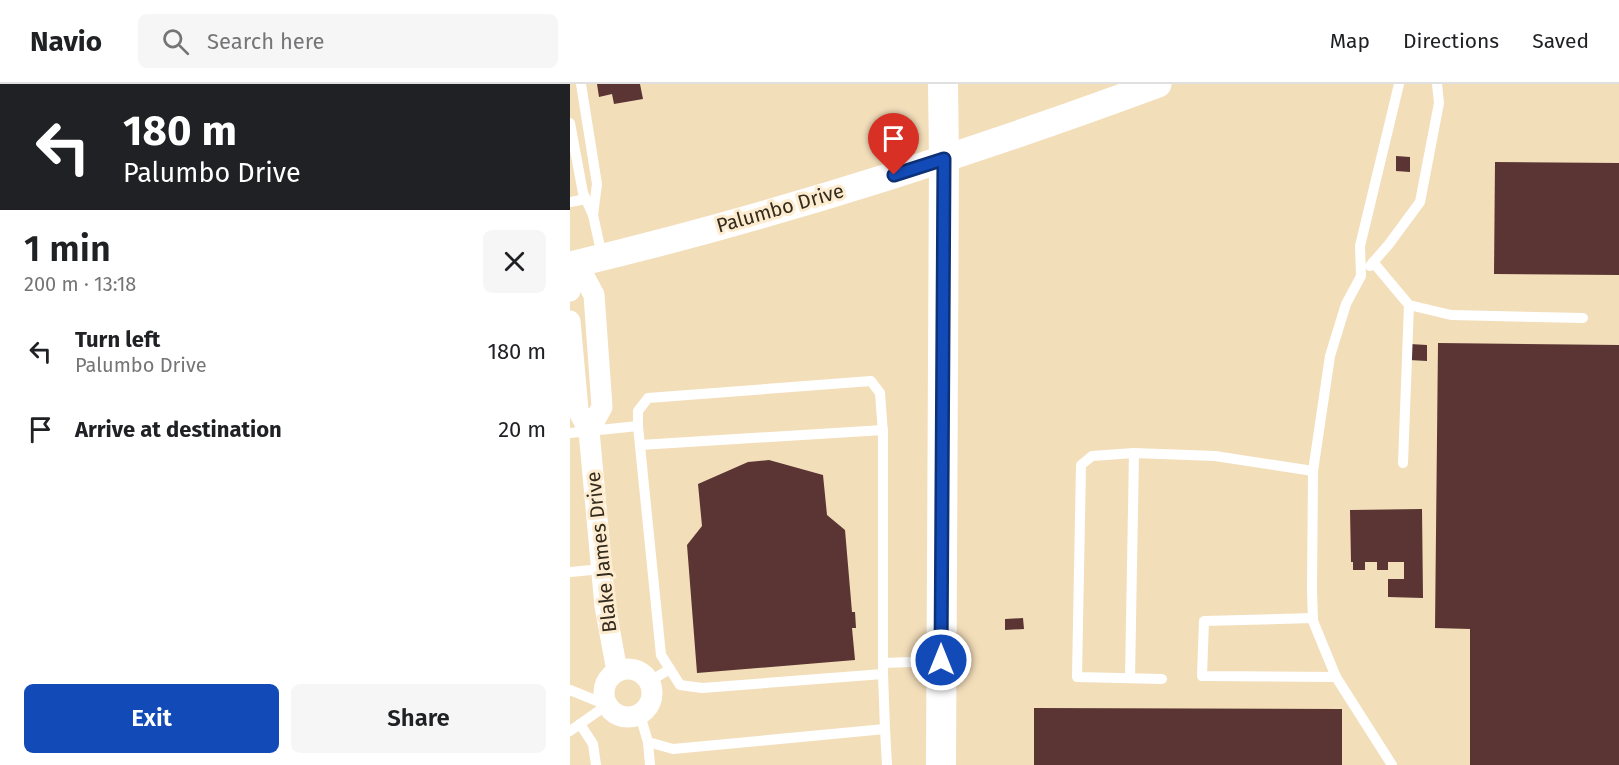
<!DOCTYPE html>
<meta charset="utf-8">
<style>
:root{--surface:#fff;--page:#f6f6f6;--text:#202124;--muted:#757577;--line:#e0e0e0;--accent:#124bb7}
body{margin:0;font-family:"Fira Sans",sans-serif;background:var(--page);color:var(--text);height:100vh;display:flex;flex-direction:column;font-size:22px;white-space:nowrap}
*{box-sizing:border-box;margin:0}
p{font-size:20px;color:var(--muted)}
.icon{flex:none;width:33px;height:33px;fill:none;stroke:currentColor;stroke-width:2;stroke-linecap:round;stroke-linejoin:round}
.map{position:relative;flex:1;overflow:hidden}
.sheet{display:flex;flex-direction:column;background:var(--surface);width:570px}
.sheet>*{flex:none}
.top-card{background:#202124;color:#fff;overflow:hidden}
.pin{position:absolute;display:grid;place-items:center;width:51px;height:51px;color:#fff;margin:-62px -26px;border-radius:50% 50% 50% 0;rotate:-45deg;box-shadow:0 0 6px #0007}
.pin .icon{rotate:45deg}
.me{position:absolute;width:66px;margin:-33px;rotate:0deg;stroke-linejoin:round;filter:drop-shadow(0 0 4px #0008)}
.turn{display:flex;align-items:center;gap:21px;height:126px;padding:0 24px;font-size:27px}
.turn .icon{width:78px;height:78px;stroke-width:2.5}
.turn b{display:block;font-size:42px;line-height:51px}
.round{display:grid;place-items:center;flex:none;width:63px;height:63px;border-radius:9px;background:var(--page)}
.headline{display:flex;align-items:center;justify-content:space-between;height:102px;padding:0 24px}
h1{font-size:36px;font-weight:600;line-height:45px}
.primary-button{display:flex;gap:12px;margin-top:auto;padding:12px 24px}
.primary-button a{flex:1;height:69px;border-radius:9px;background:var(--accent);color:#fff;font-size:24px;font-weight:600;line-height:69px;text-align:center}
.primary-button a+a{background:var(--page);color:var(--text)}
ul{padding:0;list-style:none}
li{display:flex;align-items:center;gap:18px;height:78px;padding:0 24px}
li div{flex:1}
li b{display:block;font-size:22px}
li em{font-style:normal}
header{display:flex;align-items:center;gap:36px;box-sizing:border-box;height:84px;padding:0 30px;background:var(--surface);border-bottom:2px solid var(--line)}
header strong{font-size:28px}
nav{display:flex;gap:33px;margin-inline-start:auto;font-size:21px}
.search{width:420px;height:54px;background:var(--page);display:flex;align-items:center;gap:15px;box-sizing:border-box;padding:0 21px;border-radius:9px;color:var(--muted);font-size:22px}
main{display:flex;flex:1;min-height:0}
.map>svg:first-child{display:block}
.building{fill:#5a3534}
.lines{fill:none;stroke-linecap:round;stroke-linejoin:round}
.service{stroke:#fff;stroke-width:10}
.minor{stroke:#fff;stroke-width:21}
.tertiary{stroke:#fff;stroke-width:27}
.secondary{stroke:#fff;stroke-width:30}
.route-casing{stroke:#0c3177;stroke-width:15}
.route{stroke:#124bb7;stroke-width:10}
.labels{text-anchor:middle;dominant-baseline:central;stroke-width:6;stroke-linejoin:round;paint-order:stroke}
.street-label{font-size:20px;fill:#332b1d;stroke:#fdeccf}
</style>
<header>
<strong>Navio</strong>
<div class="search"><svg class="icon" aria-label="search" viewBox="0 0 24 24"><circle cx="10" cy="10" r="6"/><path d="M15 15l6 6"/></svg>Search here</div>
<nav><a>Map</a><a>Directions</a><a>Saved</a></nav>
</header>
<main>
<section class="sheet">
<div class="top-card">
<div class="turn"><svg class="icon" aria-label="left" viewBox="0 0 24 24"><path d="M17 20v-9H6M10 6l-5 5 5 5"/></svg><div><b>180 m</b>Palumbo Drive</div></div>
</div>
<div class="headline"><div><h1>1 min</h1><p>200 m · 13:18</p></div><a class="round"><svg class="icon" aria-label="close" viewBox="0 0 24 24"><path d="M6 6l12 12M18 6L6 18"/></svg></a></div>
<ul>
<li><svg class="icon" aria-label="left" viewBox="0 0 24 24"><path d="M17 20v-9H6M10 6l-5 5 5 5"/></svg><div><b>Turn left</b><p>Palumbo Drive</p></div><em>180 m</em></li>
<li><svg class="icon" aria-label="arrive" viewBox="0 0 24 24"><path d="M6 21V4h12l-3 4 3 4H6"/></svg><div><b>Arrive at destination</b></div><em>20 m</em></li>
</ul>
<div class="primary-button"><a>Exit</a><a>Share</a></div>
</section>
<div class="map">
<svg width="1049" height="681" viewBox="0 0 1049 681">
<rect width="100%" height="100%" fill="#f3deba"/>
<g class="building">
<polygon points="27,0 70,0 73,15 44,20 42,10 29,13"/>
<polygon points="826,72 840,73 840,88 826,87"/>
<polygon points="925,78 1049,79 1049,191 924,190"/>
<polygon points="868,259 1049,261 1049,681 900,681 900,545 865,544"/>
<polygon points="840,260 857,261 857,277 839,276"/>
<polygon points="199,376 253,391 257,431 275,446 282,528 285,528 286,544 282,544 285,576 127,589 117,461 132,442 128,400 178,378"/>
<polygon points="852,425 853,514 818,513 818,495 834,495 834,478 818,478 818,486 807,486 807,478 795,478 795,486 783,486 783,478 781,478 780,426"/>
<polygon points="453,534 454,545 435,546 435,535"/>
<polygon points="464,624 772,625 772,681 464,681"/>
</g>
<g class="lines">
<g class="service">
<polyline points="11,0 27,100 23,131"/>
<polyline points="0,39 13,109 23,131 32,172"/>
<polyline points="0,118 16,115"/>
<polyline points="803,178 839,221 881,231 1013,234"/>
<polyline points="800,182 819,160 850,118 869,19 867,0"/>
<polyline points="68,342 91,571 110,601 132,604 313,590"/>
<polyline points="0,349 68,342 68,327 78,314 301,297 310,309 313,350 313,590 315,645 103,665 78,658 70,631"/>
<polyline points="70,361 313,346"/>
<polyline points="833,379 839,221"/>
<polyline points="0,488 32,485"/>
<polyline points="743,534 634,537 632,592 766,593"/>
<polyline points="313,579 371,577"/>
<polyline points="560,594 564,369"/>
<polyline points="592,595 507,593 511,381 522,372 564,369 645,372 743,387"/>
<polyline points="80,597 100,585"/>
<polyline points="0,606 37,621"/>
<polyline points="10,640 23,660 26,681"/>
<polyline points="315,645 317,681"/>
<polyline points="0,647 37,621"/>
<polyline points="78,658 80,681"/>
<polyline points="822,681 766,593 743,537 742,506 743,387 760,272 776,220 791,192 790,162 829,0"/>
</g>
<g class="minor">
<polyline points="7,179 24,211 32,323 19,347"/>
<polyline points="0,207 7,179"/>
<polyline points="0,237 8,326 19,347 35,522 47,587"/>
<circle cx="58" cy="609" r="24"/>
</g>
<path class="tertiary" d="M0,181C200,134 396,71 588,0"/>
<polyline class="secondary" points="371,681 374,75 373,0"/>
</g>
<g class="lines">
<g class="route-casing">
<polyline id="route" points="324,91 374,75 371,576"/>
</g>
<use href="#route" class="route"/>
</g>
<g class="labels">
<g class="street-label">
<text transform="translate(210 124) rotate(-16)">Palumbo Drive</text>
<text transform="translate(31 468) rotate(-96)">Blake James Drive</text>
</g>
</g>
</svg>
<div class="pin" style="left:324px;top:91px;background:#d93025"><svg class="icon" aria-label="arrive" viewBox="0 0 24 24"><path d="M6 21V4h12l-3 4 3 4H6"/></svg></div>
<svg class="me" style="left:371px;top:576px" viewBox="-20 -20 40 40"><circle r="17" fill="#124bb7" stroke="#fff" stroke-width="3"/><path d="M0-11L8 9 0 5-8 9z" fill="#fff"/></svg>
</div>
</main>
